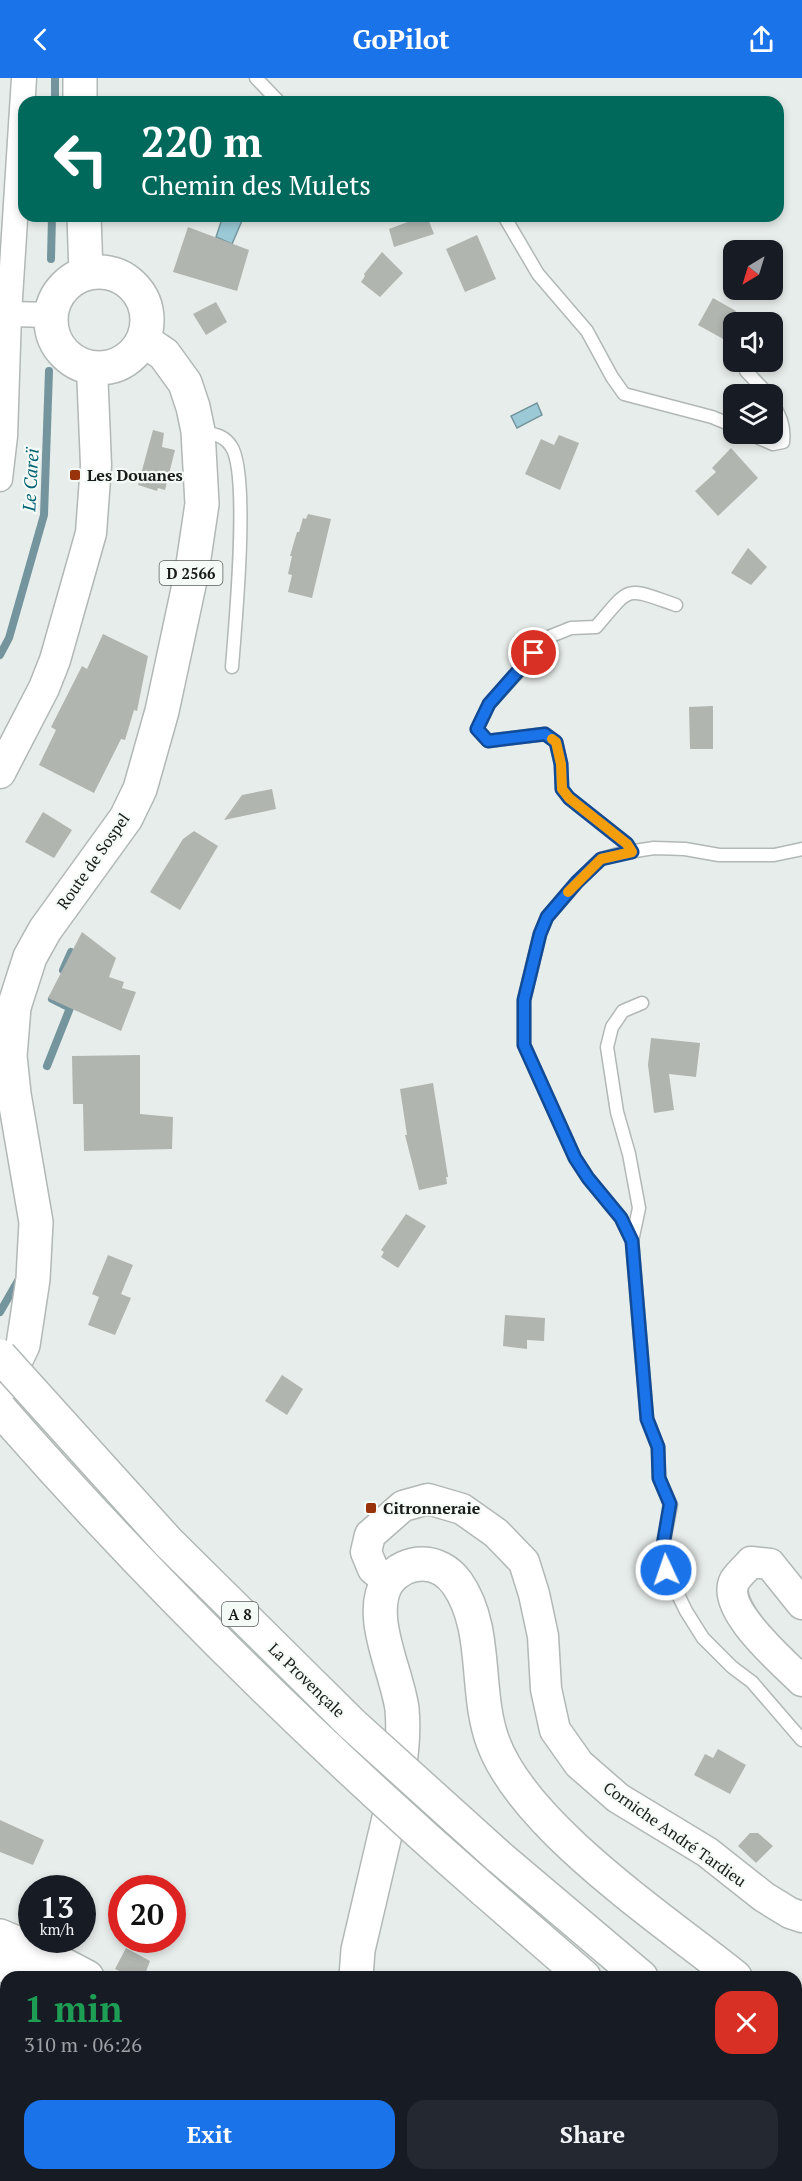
<!DOCTYPE html>
<meta charset="utf-8">
<style>
:root{--surface:#171b24;--page:#242831;--text:#f1f3f6;--muted:#9ea1a6;--accent:#1a73e8}
body{margin:0;font-family:"PT Serif",serif;background:var(--page);color:var(--text);height:100vh;display:flex;flex-direction:column;font-size:22px;white-space:nowrap}
*{box-sizing:border-box;margin:0}
p{font-size:20px;color:var(--muted)}
.icon{flex:none;width:33px;height:33px;fill:none;stroke:currentColor;stroke-width:2;stroke-linecap:round;stroke-linejoin:round}
.map{position:relative;flex:1;overflow:hidden}
.drawer{position:absolute;left:0px;top:1893px;width:802px;height:210px;display:flex;flex-direction:column;background:var(--surface);border-radius:18px 18px 0 0;box-shadow:0 3px 9px #0003}
.drawer>*{flex:none}
.hud{position:absolute;left:18px;top:18px;width:766px;height:126px;border-radius:18px;box-shadow:0 3px 9px #0003;background:#00695c;color:#fff;overflow:hidden}
.needle{width:39px;rotate:218deg}
.fabs{position:absolute;left:723px;top:162px;display:grid;gap:12px}
.fabs a{display:grid;place-items:center;width:60px;height:60px;border-radius:12px;background:var(--surface);box-shadow:0 3px 9px #0003;font-size:30px}
.speed{position:absolute;left:18px;top:1797px;display:flex;gap:12px;font-size:30px;font-weight:700;text-align:center}
.speed>*{display:grid;place-content:center;width:78px;height:78px;border-radius:50%;background:var(--surface);box-shadow:0 3px 9px #0003;line-height:1}
.speed small{font-size:15px;font-weight:400}
.speed .limit{border:9px solid #d22;background:#fff;color:#111}
.pin{position:absolute;display:grid;place-items:center;width:51px;height:51px;color:#fff;margin:-26px;border:3px solid #fff;border-radius:50%;box-shadow:0 2px 6px #0007}
.me{position:absolute;width:66px;margin:-33px;rotate:357deg;stroke-linejoin:round;filter:drop-shadow(0 0 4px #0008)}
.turn{display:flex;align-items:center;gap:21px;height:126px;padding:0 24px;font-size:27px}
.turn .icon{width:78px;height:78px;stroke-width:2.5}
.turn b{display:block;font-size:42px;line-height:51px}
.round{display:grid;place-items:center;flex:none;width:63px;height:63px;border-radius:18px;background:var(--page)}
.head{display:flex;align-items:center;justify-content:space-between;height:102px;padding:0 24px}
h1{font-size:36px;font-weight:600;line-height:45px;color:#1e9e55}
.cta{display:flex;gap:12px;margin-top:auto;padding:12px 24px}
.cta a{flex:1;height:69px;border-radius:18px;background:var(--accent);color:#fff;font-size:24px;font-weight:600;line-height:69px;text-align:center}
.cta a+a{background:var(--page);color:var(--text)}
header{display:flex;justify-content:space-between;align-items:center;height:78px;padding:0 24px;background:var(--accent);color:#fff;font-size:27px;font-weight:600}
.map>svg:first-child{display:block}
.water{fill:#9bc9d5;stroke:#74959d;stroke-width:1.5}
.lines{fill:none;stroke-linecap:round;stroke-linejoin:round}
.stream{stroke:#74959d;stroke-width:8}
.building{fill:#b1b5b0}
.service-casing{stroke:#b1b8b5;stroke-width:15}
.minor-casing{stroke:#b1b8b5;stroke-width:27}
.tertiary-casing{stroke:#b1b8b5;stroke-width:33}
.primary-casing{stroke:#b1b8b5;stroke-width:36}
.motorway-casing{stroke:#b1b8b5;stroke-width:36}
.service{stroke:#fff;stroke-width:12}
.minor{stroke:#fff;stroke-width:24}
.tertiary{stroke:#fff;stroke-width:30}
.primary{stroke:#fff;stroke-width:33}
.motorway{stroke:#fff;stroke-width:33}
.motorway-bridge-casing{stroke:#b1b8b5;stroke-width:36;stroke-linecap:butt}
.motorway-bridge{stroke:#fff;stroke-width:33}
.route-casing{stroke:#114b97;stroke-width:15}
.route{stroke:#1a73e8;stroke-width:10}
.slow{stroke:#f59e0b;stroke-width:10}
.poi-dot{fill:#99330c;stroke:#f4fbf7;stroke-width:2}
.labels{text-anchor:middle;dominant-baseline:central;stroke-width:4.5;stroke-linejoin:round;paint-order:stroke}
.shield{fill:#f4fbf7;stroke:#5b5e5c;stroke-width:1.5}
.shield-label{font-size:15px;font-weight:bold;fill:#191b1a}
.poi-label{font-size:16px;font-weight:bold;fill:#191b1a;stroke:#f4fbf7;text-anchor:start}
.street-label{font-size:16px;fill:#191b1a;stroke:#f4fbf7}
.water-label{font-size:18px;font-style:italic;fill:#016374;stroke:#f4fbf7}
</style>
<header><svg class="icon" aria-label="back" viewBox="0 0 24 24"><path d="M15 5l-7 7 7 7"/></svg>GoPilot<svg class="icon" aria-label="share" viewBox="0 0 24 24"><path d="M12 15V3M7 8l5-5 5 5M5 13v7h14v-7"/></svg></header>
<div class="map">
<svg width="802" height="2103" viewBox="0 0 802 2103">
<rect width="100%" height="100%" fill="#e7edea"/>
<g class="water">
<polygon points="223,138 244,138 232,166 216,159"/>
<polygon points="537,325 542,337 517,350 511,338"/>
</g>
<g class="lines">
<g class="stream">
<polyline points="55,24 55,0"/>
<polyline points="51,181 52,138"/>
<polyline points="0,577 9,560 44,437 49,293"/>
<polyline points="63,892 71,874"/>
<polyline points="47,988 70,930 52,921"/>
<polyline points="0,1234 19,1201"/>
</g>
</g>
<g class="building">
<polygon points="424,138 427,138 434,156 394,169 389,151"/>
<polygon points="188,149 249,172 237,213 173,194"/>
<polygon points="477,157 496,201 465,214 446,171"/>
<polygon points="382,174 403,195 380,219 361,204 365,198 364,196"/>
<polygon points="713,220 736,233 732,240 734,267 698,247"/>
<polygon points="216,224 227,244 206,257 193,236"/>
<polygon points="153,352 164,355 162,369 175,372 165,412 158,410 157,413 138,407"/>
<polygon points="559,357 579,365 560,412 525,396 541,361 554,367"/>
<polygon points="731,370 758,400 718,438 695,413 716,394 712,390"/>
<polygon points="308,436 331,441 312,520 288,514 292,497 288,496 292,478 290,478 297,454 299,454 303,440 306,441"/>
<polygon points="748,470 767,489 751,507 731,495"/>
<polygon points="103,556 148,578 137,633 134,632 125,662 121,661 94,715 39,687 56,652 51,649 82,588 87,591"/>
<polygon points="713,628 713,671 690,671 689,629"/>
<polygon points="272,711 276,731 224,742 242,717"/>
<polygon points="43,734 72,752 54,780 25,764"/>
<polygon points="194,753 218,768 180,832 150,814 183,761"/>
<polygon points="82,854 116,880 109,899 124,904 122,910 136,914 121,953 48,920"/>
<polygon points="651,960 700,965 696,999 669,996 674,1032 654,1035 648,987"/>
<polygon points="140,977 140,1036 173,1039 172,1071 84,1073 83,1026 73,1026 72,978"/>
<polygon points="433,1005 448,1099 446,1099 447,1106 419,1112 405,1057 407,1057 400,1011"/>
<polygon points="406,1136 426,1148 398,1190 381,1179 384,1174 381,1172"/>
<polygon points="108,1177 133,1187 121,1216 131,1220 115,1257 88,1247 99,1219 92,1216"/>
<polygon points="505,1237 545,1240 544,1263 527,1262 527,1271 503,1268"/>
<polygon points="282,1297 303,1311 287,1337 265,1323"/>
<polygon points="718,1671 746,1687 730,1716 694,1697 705,1676 713,1680"/>
<polygon points="0,1742 44,1762 33,1787 0,1774"/>
<polygon points="750,1755 758,1755 773,1768 756,1785 738,1768"/>
<polygon points="126,1870 150,1883 144,1899 133,1899 115,1891"/>
</g>
<g class="lines">
<g class="service-casing">
<g id="service">
<polyline points="256,0 279,24"/>
<polyline points="504,138 538,196 587,253 612,299 624,316 712,339 734,348"/>
<polyline points="746,293 768,316"/>
<path d="M199,353C212,356 223,356 231,368C250,395 235,549 232,589"/>
<path d="M750,356L773,366L783,364C785,348 780,338 772,324"/>
<polyline points="802,771 774,777 719,777 685,771 654,770 622,775 601,781 577,804 547,839 540,856 524,922 524,967 575,1080 588,1100 621,1140 632,1163 647,1341 658,1369 659,1400 671,1427 662,1473 666,1492 686,1533 703,1560 732,1589 752,1604 802,1662"/>
<path d="M632,774L627,766L569,720L562,711L561,686L556,664L545,656L488,663L477,651L489,626L551,558L571,550L596,549C632,507 624,509 676,527"/>
<polyline points="632,1163 639,1130 629,1076 617,1034 607,969 612,949 623,933 642,925"/>
</g>
</g>
<g class="minor-casing">
<g id="minor">
<polyline points="9,236 51,237"/>
<polyline points="0,401 5,358 9,236 24,0"/>
</g>
</g>
<g class="tertiary-casing">
<g id="tertiary">
<polyline points="0,695 44,610 55,582 91,455 96,387 92,290"/>
<polyline points="388,1503 373,1491 366,1474 370,1457 403,1428 428,1421 462,1431 496,1455 524,1484 534,1516 543,1558 546,1611 555,1652 579,1686 618,1720 707,1774 764,1819 790,1835 802,1839"/>
<path d="M802,1526L770,1486L751,1484C746,1490 739,1496 735,1502C719,1530 783,1584 802,1603"/>
</g>
</g>
<g class="primary-casing">
<g id="primary">
<polyline points="80,0 80,24"/>
<polyline points="84,138 86,195"/>
<circle cx="99" cy="242" r="48"/>
<polyline points="0,1315 23,1267 33,1201 36,1144 14,1016 10,978 14,929 30,879 45,852 126,740 140,711 162,633 192,493 202,426 198,353 193,329 185,305 164,276 143,262"/>
<polyline points="0,1858 43,1876 87,1899"/>
<polyline points="0,1886 32,1899"/>
<path d="M356,1899L358,1872C367,1835 375,1798 384,1761C394,1719 406,1674 402,1631C397,1593 366,1537 388,1503"/>
<polyline points="0,2025 6,2025"/>
<polyline points="504,2097 510,2103"/>
</g>
</g>
<g class="motorway-casing">
<g id="motorway">
<path d="M388,1503C407,1480 439,1480 457,1505C489,1551 474,1613 493,1664C524,1749 664,1842 735,1899"/>
<polyline points="498,1778 641,1899"/>
<polyline points="484,1812 584,1899"/>
<polyline points="796,1947 802,1952"/>
<polyline points="796,2025 802,2029"/>
<polyline points="796,2070 802,2074"/>
</g>
</g>
<use href="#service" class="service"/>
<use href="#minor" class="minor"/>
<use href="#tertiary" class="tertiary"/>
<use href="#primary" class="primary"/>
<use href="#motorway" class="motorway"/>
<g class="motorway-bridge-casing">
<g id="motorway-bridge">
<polyline points="0,1278 168,1464 352,1646 498,1778"/>
<path d="M0,1331C150,1503 313,1662 484,1812"/>
</g>
</g>
<use href="#motorway-bridge" class="motorway-bridge"/>
</g>
<g class="lines">
<g class="route-casing">
<polyline id="route" points="534,575 489,626 477,651 488,663 545,656 556,664 561,686 562,711 569,720 627,766 632,774 601,781 577,804 547,839 540,856 524,922 524,967 575,1080 588,1100 621,1140 632,1163 647,1341 658,1369 659,1400 670,1426 662,1473 666,1492"/>
</g>
<use href="#route" class="route"/>
<polyline class="slow" points="552,661 556,664 561,686 562,711 569,720 627,766 632,774 601,781 568,814"/>
</g>
<g class="poi-dot">
<rect x="69" y="391" width="12" height="12" rx="3"/>
<rect x="365" y="1424" width="12" height="12" rx="3"/>
</g>
<g class="labels">
<g class="shield">
<rect x="159.5" y="483" width="63" height="24" rx="4.5"/>
<rect x="222" y="1524" width="36" height="24" rx="4.5"/>
</g>
<g class="shield-label">
<text x="191" y="495">D 2566</text>
<text x="240" y="1536">A 8</text>
</g>
<g class="poi-label">
<text x="87" y="397">Les Douanes</text>
<text x="383" y="1430">Citronneraie</text>
</g>
<g class="street-label">
<text transform="translate(93 783) rotate(-55)">Route de Sospel</text>
<text transform="translate(307 1602) rotate(44)">La Provençale</text>
<text transform="translate(675 1756) rotate(35)">Corniche André Tardieu</text>
</g>
<g class="water-label">
<text transform="translate(30 402) rotate(-87)">Le Careï</text>
</g>
</g>
</svg>
<div class="fabs">
<a><svg class="needle" viewBox="-14 -14 28 28"><path d="M0-13l5 13h-10z" fill="#e53935"/><path d="M0 13l5-13h-10z" fill="#9ea1a6"/></svg></a>
<a><svg class="icon" aria-label="sound" viewBox="0 0 24 24"><path d="M4 9h4l5-4v14l-5-4H4zM17 9q2 3 0 6"/></svg></a>
<a><svg class="icon" aria-label="layers" viewBox="0 0 24 24"><path d="M12 4l9 5-9 5-9-5zM3 14l9 5 9-5"/></svg></a>
</div>
<div class="speed"><div>13<small>km/h</small></div><div class="limit">20</div></div>
<div class="pin" style="left:534px;top:575px;background:#d93025"><svg class="icon" aria-label="arrive" viewBox="0 0 24 24"><path d="M6 21V4h12l-3 4 3 4H6"/></svg></div>
<svg class="me" style="left:666px;top:1492px" viewBox="-20 -20 40 40"><circle r="17" fill="#1a73e8" stroke="#fff" stroke-width="3"/><path d="M0-11L8 9 0 5-8 9z" fill="#fff"/></svg>
<div class="hud">
<div class="turn"><svg class="icon" aria-label="left" viewBox="0 0 24 24"><path d="M17 20v-9H6M10 6l-5 5 5 5"/></svg><div><b>220 m</b>Chemin des Mulets</div></div>
</div>
<section class="drawer">
<div class="head"><div><h1>1 min</h1><p>310 m · 06:26</p></div><a class="round" style="background:#d93025;color:#fff"><svg class="icon" aria-label="close" viewBox="0 0 24 24"><path d="M6 6l12 12M18 6L6 18"/></svg></a></div>
<div class="cta"><a>Exit</a><a>Share</a></div>
</section>
</div>
